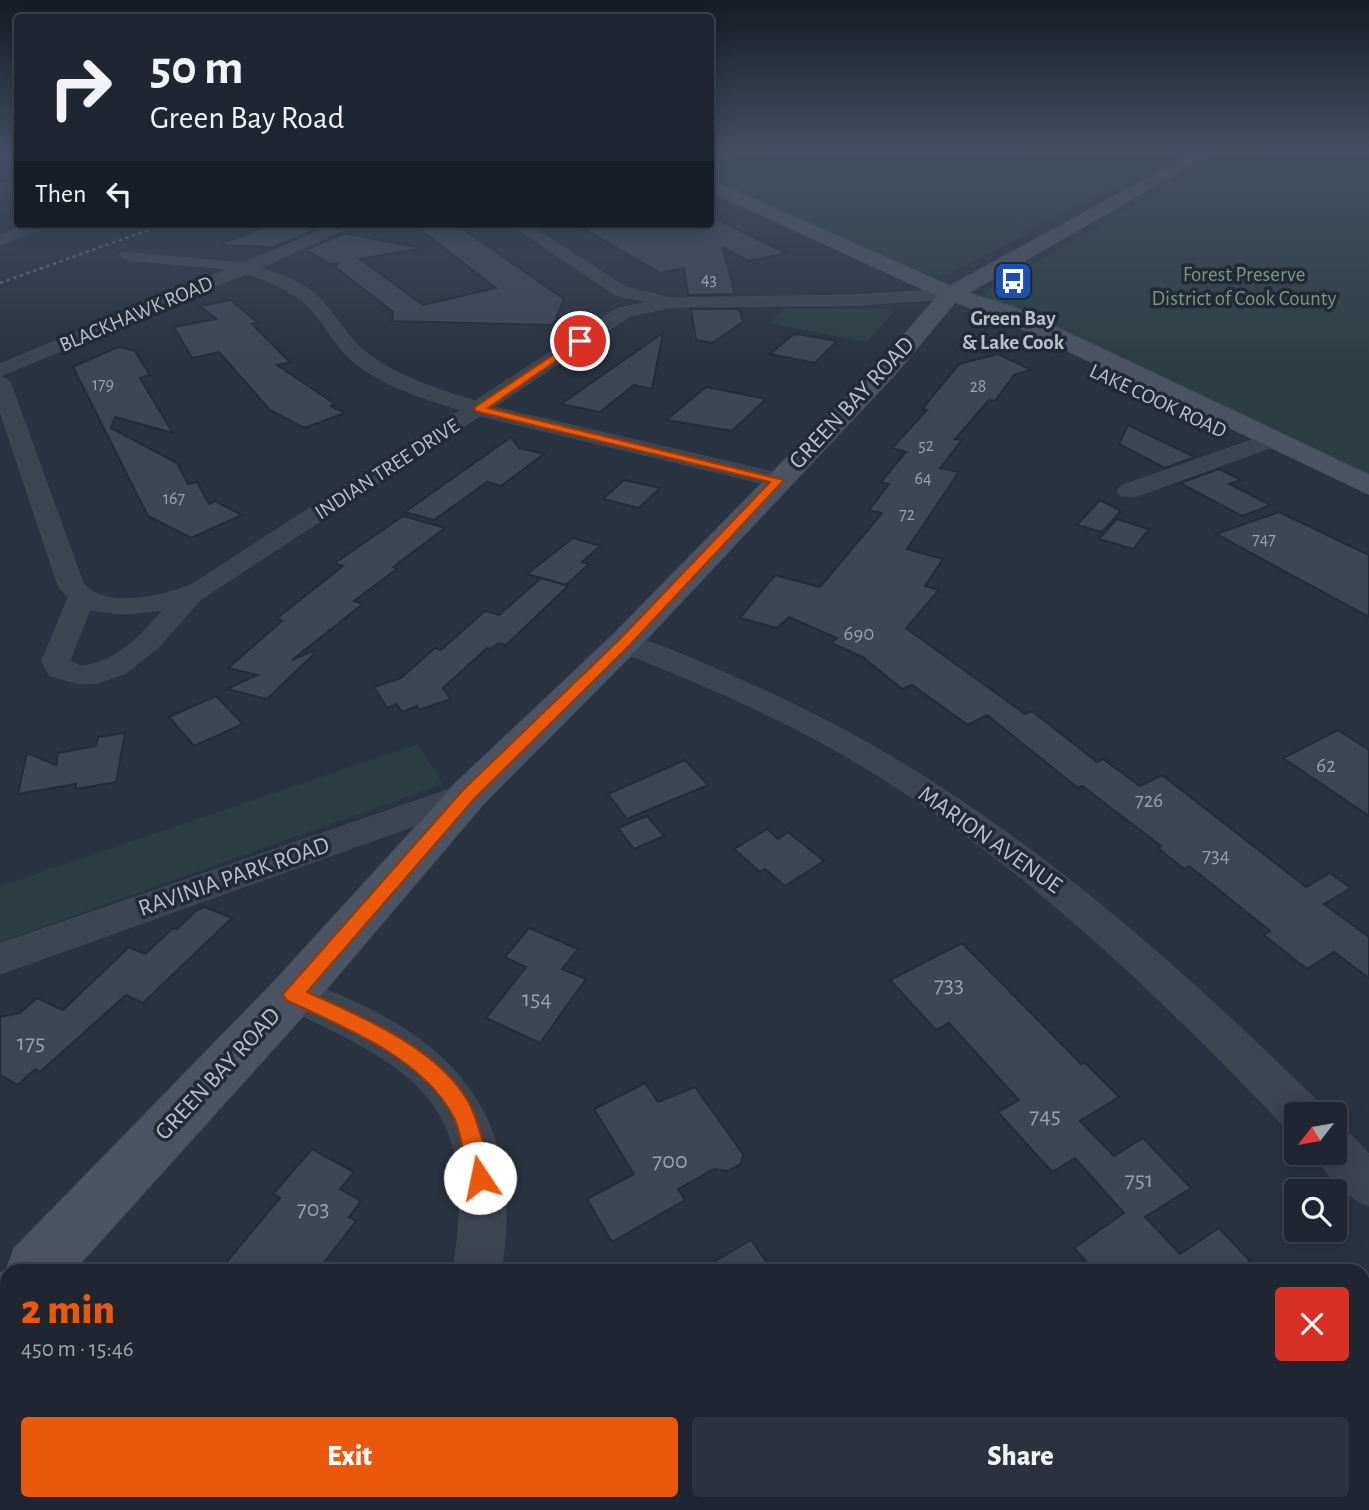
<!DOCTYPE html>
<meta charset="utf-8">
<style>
:root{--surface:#1f2631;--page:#2c323d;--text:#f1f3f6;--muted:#a1a5ab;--line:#3c434d;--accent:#ea580c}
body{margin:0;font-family:"Alegreya Sans",sans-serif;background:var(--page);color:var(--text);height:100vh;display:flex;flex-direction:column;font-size:26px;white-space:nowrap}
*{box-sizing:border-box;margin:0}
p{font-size:23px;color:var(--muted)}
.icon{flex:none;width:38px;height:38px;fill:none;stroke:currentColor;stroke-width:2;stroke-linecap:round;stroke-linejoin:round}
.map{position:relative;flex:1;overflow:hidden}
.drawer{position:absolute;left:0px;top:1264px;width:1370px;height:247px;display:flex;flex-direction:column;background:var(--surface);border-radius:21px 21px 0 0;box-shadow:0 4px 18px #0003,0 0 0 2px var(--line)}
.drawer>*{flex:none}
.hud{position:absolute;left:14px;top:14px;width:700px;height:214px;border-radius:7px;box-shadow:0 4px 18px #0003,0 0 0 2px var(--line);background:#1f2631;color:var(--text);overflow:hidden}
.needle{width:46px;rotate:239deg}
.tools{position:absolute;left:1284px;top:1102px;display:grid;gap:14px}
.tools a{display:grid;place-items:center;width:63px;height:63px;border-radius:7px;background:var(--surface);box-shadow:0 4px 18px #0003,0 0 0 2px var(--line);font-size:35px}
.pin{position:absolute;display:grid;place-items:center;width:60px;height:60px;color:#fff;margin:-30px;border:4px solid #fff;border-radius:50%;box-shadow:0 2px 7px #0007}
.me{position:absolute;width:77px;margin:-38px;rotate:349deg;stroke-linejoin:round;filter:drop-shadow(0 0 5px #0008)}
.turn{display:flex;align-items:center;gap:24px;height:147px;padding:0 21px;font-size:32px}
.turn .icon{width:91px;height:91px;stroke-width:2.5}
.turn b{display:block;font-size:49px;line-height:60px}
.then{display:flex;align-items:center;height:66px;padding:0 21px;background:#0003;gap:14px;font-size:26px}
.round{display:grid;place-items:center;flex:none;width:74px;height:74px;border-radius:7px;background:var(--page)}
.head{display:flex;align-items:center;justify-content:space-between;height:119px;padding:0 21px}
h1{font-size:42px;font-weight:800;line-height:52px;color:var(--accent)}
.button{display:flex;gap:14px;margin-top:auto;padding:14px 21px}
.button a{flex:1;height:80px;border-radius:7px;background:var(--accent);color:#fff;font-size:28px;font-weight:800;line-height:80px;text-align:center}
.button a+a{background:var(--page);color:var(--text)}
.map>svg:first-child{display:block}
.green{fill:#2b3f42}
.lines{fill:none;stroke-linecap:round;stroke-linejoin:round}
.stream{fill:#1d2a3e;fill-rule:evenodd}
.building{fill:#3c4756;stroke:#242c38;stroke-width:2}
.street-casing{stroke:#474e5a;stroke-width:1}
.secondary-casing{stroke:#474e5a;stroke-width:2}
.street{fill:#3d4551;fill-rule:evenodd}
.secondary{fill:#4c5463;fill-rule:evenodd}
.rail{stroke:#606977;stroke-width:2.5;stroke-dasharray:3.5 3.5;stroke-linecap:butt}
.route{fill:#ea580c;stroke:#983908;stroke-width:2}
.labels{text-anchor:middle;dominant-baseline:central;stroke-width:7;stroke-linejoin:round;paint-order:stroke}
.far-number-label{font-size:18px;fill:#98a0ac}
.far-park-label{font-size:21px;fill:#74997d;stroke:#222a36}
.far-street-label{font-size:21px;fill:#bac0cb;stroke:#222a36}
.far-poi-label{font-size:21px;font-weight:bold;fill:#bac0cb;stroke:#222a36}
.number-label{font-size:21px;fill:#98a0ac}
.street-label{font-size:24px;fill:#bac0cb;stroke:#222a36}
.near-number-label{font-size:24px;fill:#98a0ac}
</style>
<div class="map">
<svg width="1369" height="1510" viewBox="0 0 1369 1510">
<rect width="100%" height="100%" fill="#293341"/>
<g class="green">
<polygon points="710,153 1180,153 963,267 950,274 928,276 711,182"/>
<polygon points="1225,153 1369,153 1369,481 984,297 986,291"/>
<polygon points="784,309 887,309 893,312 867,342 769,323"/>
<polygon points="418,744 443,784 0,942 0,886"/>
</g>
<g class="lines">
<polygon class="stream" points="838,153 847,153 804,157 733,172 731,171 804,155"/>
</g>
<g class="building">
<polygon points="710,216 786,253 749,261 723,248 735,294 688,295 684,268 660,273 575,224 710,224"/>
<polygon points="273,224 319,228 274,247 218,245"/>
<polygon points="413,224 455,224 473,236 564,299 555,321 552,325 392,321 393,312 335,267 338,263 330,264 306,250 344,233 417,247 417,249 360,259 423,305 496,288"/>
<polygon points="231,300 258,323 252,324 290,362 277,365 335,404 331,406 345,413 304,428 270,410 219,352 192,358 174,327 216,319 200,306"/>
<polygon points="691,309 739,309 743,322 712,343 696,340"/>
<polygon points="663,333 652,389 634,385 600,412 561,404"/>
<polygon points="798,334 837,341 815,363 770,354 793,335"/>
<polygon points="118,347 135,351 150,375 140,378 173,433 115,417 111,428 177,463 188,484 197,482 209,504 215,501 242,515 191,538 148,516 73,367"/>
<polygon points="998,354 1031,370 1014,375 995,401 989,400 955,439 962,440 940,468 959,472 907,549 943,559 925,586 939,590 906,628 1025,714 1032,711 1097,762 1103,759 1140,786 1162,775 1306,887 1330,873 1351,888 1324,904 1369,937 1369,978 1334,952 1307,969 1264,935 1270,931 1189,866 1184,869 1158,848 1161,846 1082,786 1078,788 987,715 968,725 912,685 902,689 863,657 831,643 837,638 789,617 777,628 740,618 775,575 820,587 882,513 869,510 889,484 881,482 906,452 892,448 927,410 922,409 959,364"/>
<polygon points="706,387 766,399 732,431 666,420"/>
<polygon points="1128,425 1195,457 1165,468 1119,444"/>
<polygon points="511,437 519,448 544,454 501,486 487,482 434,520 405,512"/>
<polygon points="1219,469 1241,480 1229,484 1271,505 1242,516 1180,483"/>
<polygon points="624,480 660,488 639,508 603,499"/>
<polygon points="1100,500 1121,511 1102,532 1077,525"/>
<polygon points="1279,512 1369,555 1369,617 1216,534"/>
<polygon points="403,516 445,528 393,567 397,569 354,601 363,604 292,660 313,651 314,654 267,699 227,689 257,675 228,668 282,621 276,619 343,566 335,563"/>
<polygon points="1117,519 1149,529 1133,549 1099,539"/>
<polygon points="573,538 600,546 582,562 589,564 566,585 527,574"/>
<polygon points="541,578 568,586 506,645 498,643 491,649 487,648 443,688 451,699 419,710 417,706 402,712 397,704 387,708 374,687 401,678 435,648 441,650 485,611 499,615"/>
<polygon points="216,696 243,724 194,746 169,717"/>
<polygon points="1338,730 1369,750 1369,816 1283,758"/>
<polygon points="125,733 116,782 76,789 76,784 18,794 27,753 56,765 58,753 96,746 98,737"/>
<polygon points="685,760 708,785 627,819 608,794"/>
<polygon points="647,816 664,836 634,849 618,828"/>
<polygon points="767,829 778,839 788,832 824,861 785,886 765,869 760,872 734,849"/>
<polygon points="205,907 232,918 143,1003 126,995 40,1072 35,1069 18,1085 0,1075 0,1017 20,1013 37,998 63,1010 129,947 145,954 173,928 177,929 197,910"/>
<polygon points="529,928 578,949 562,969 586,979 540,1043 486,1018 526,967 505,957"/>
<polygon points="962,943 1081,1064 1084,1062 1119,1097 1080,1121 1114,1156 1143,1138 1191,1188 1145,1217 1180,1254 1219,1228 1250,1261 1236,1270 1094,1270 1074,1248 1124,1213 1075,1158 1052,1172 998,1112 1019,1100 949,1023 936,1030 890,980"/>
<polygon points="645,1083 658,1102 695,1087 743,1154 741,1164 728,1171 714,1169 678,1189 685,1200 612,1242 587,1199 634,1174 594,1109"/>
<polygon points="312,1149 354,1172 340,1189 361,1201 349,1217 356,1221 318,1270 220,1270 280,1198 273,1194"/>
<polygon points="751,1240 772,1270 700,1270"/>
</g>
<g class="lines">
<g class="street-casing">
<g id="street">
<polygon points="18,183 18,191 0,192 0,184"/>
<polygon points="33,224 55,224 0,245 0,235"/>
<path d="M337,224H357L260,268C280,273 307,285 321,300C336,316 347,336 363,350C393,375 438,390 475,401L618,308L648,302L615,295L510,224H527L626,287L670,298L856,295L951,289L959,294L951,299L856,305L673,307L630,316L494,407L786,475L789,480L786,485L778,487L480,416L200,600L159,647L126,673L97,683L79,684L49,675L42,661L68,598L58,585L0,411V364L228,269L127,260L119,255L121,252L243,263ZM246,274C266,279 292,291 308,306C323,321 333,342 348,357C377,384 425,399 461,410L191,585C162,596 105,611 83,583L10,382L1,376ZM90,610L123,614L163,610C141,635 116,664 80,666L70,661Z"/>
<polygon points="1270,434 1278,435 1281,440 1278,445 1137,496 1121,496 1117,491 1121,486"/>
<path d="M624,635C663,644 701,663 738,679C962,774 1145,932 1317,1101L1323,1115H1297V1132L1287,1129C1153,989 1012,853 844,755C771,713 693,680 614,649L610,643L614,637Z"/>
<polygon points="469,783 481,786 485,794 481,802 0,974 0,944"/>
<path d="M293,978C441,1028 528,1103 501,1270H453C482,1102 417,1069 279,1005L273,994L279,983Z"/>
<path d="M1335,1129L1351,1135L1369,1154V1206C1347,1198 1325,1175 1315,1153H1335Z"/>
<polygon points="0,1469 7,1471 7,1503 37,1503 40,1510 0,1510"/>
<polygon points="258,1503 314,1503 315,1510 259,1510"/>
<polygon points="427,1503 483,1503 482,1510 426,1510"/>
</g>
</g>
<g class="secondary-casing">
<polygon id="secondary" points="1194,153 1212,153 968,293 1013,307 1369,475 1369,494 997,317 955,302 895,374 636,650 483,804 310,1008 74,1270 7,1270 7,1334 0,1337 0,1273 6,1271 14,1249 276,980 455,784 612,636 879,364 938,296 710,191 710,180 950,286"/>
</g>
<use href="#street" class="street"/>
<use href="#secondary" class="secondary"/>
<polyline class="rail" points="0,283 165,224"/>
</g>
<linearGradient id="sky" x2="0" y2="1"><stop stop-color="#171c24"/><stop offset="0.42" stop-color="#435065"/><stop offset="1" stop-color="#435065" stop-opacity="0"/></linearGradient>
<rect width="1369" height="364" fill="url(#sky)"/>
<path class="route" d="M577,339L585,341L488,408L784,480L629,646L475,798L307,992C362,1017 438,1048 469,1103C475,1114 478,1127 482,1139C487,1153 494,1171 488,1185L480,1188L472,1185C462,1163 464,1134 451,1112C417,1055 343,1027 286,1000L283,994L463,790L619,640L770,482L475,411V407Z"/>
<defs>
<g id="bus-square" transform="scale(2.0125)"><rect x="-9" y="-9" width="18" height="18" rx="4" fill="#1a4fb4" stroke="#222a36"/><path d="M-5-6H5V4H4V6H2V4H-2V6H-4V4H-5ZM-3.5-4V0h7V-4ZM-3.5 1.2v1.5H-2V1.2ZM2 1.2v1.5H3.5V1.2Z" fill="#fff"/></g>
</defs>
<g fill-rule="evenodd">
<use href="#bus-square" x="1013" y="281"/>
</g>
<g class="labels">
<g class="far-number-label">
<text x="709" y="280">43</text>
<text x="103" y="385">179</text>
<text x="978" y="387">28</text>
<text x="926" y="446">52</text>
<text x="923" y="479">64</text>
<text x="174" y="499">167</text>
<text x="907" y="515">72</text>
<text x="1264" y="540">747</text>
</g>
<g class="far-park-label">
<text x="1244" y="274">Forest Preserve<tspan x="1244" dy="24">District of Cook County</tspan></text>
</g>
<g class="far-street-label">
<text transform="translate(136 314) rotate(-23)">BLACKHAWK ROAD</text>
<text transform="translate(1158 401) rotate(25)">LAKE COOK ROAD</text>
<text transform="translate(387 469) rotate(-33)">INDIAN TREE DRIVE</text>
</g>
<g class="far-poi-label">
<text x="1013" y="318">Green Bay<tspan x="1013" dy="24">&amp; Lake Cook</tspan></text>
</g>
<g class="number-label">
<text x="859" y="633">690</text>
<text x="1326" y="765">62</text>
<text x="1149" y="800">726</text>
<text x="1216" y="855">734</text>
</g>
<g class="street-label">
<text transform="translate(852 403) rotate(-47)">GREEN BAY ROAD</text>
<text transform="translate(990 840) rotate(35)">MARION AVENUE</text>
<text transform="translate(234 877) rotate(-19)">RAVINIA PARK ROAD</text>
<text transform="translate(218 1074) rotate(-47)">GREEN BAY ROAD</text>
</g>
<g class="near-number-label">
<text x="949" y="985">733</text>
<text x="537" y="999">154</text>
<text x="31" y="1043">175</text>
<text x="1045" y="1116">745</text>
<text x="670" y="1161">700</text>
<text x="1139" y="1180">751</text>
<text x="313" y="1209">703</text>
</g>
</g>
</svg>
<div class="tools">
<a><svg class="needle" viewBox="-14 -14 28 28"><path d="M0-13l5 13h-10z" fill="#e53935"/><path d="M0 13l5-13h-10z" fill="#a1a5ab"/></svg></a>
<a><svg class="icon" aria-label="search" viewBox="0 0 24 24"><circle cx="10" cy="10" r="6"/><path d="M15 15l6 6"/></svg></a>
</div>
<div class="pin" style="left:580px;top:341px;background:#d93025"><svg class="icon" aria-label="arrive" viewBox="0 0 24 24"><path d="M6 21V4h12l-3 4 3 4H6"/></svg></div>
<svg class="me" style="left:480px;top:1178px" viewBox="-20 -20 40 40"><circle r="19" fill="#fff"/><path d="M0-13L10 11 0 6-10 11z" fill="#ea580c"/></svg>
<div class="hud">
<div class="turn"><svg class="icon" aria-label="right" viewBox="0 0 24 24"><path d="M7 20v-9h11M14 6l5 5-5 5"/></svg><div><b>50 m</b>Green Bay Road</div></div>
<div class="then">Then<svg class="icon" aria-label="left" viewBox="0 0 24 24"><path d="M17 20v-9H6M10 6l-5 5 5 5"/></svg></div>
</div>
<section class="drawer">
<div class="head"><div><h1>2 min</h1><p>450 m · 15:46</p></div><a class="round" style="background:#d93025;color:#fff"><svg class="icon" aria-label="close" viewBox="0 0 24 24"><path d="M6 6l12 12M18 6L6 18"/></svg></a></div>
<div class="button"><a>Exit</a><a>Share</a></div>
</section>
</div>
